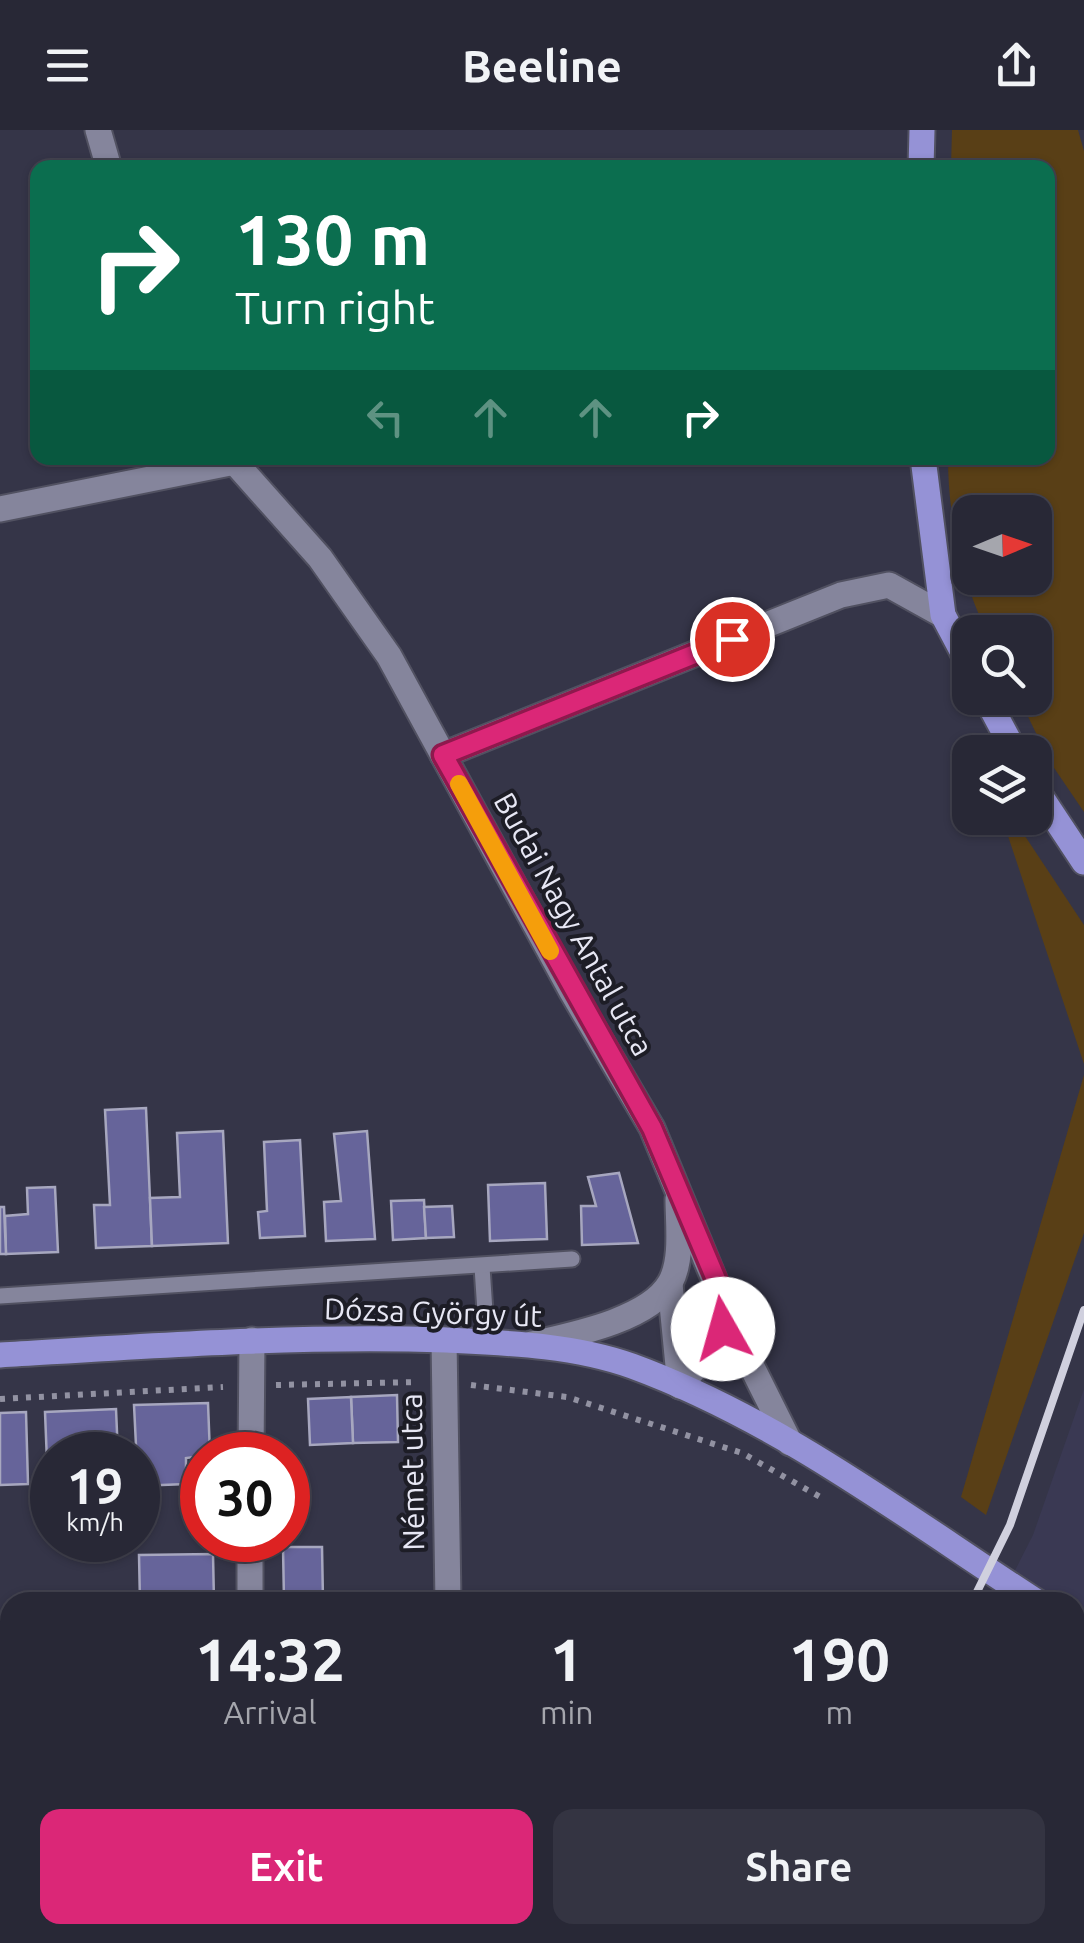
<!DOCTYPE html>
<meta charset="utf-8">
<style>
:root{--surface:#282836;--page:#343442;--text:#f1f3f6;--muted:#a5a6ad;--line:#444451;--accent:#db2777}
body{margin:0;font-family:Ubuntu,sans-serif;background:var(--page);color:var(--text);height:100vh;display:flex;flex-direction:column;font-size:38px;white-space:nowrap}
*{box-sizing:border-box;margin:0}
p{font-size:32px;color:var(--muted)}
.icon{flex:none;width:55px;height:55px;fill:none;stroke:currentColor;stroke-width:2;stroke-linecap:round;stroke-linejoin:round}
.map{position:relative;flex:1;overflow:hidden}
.side{position:absolute;left:0px;top:1462px;width:1085px;height:352px;display:flex;flex-direction:column;background:var(--surface);border-radius:30px 30px 0 0;box-shadow:0 2px 8px #0004,0 0 0 2px var(--line)}
.side>*{flex:none}
.hud{position:absolute;left:30px;top:30px;width:1025px;height:305px;border-radius:20px;box-shadow:0 2px 8px #0004,0 0 0 2px var(--line);background:#0b6e4f;color:#fff;overflow:hidden}
.needle{width:65px;rotate:88deg}
.tools{position:absolute;left:952px;top:365px;display:grid;gap:20px}
.tools a{display:grid;place-items:center;width:100px;height:100px;border-radius:20px;background:var(--surface);box-shadow:0 2px 8px #0004,0 0 0 2px var(--line);font-size:50px}
.speed{position:absolute;left:30px;top:1302px;display:flex;gap:20px;font-size:50px;font-weight:700;text-align:center}
.speed>*{display:grid;place-content:center;width:130px;height:130px;border-radius:50%;background:var(--surface);box-shadow:0 2px 8px #0004,0 0 0 2px var(--line);line-height:1}
.speed small{font-size:25px;font-weight:400}
.speed .limit{border:15px solid #d22;background:#fff;color:#111}
.pin{position:absolute;display:grid;place-items:center;width:85px;height:85px;color:#fff;margin:-42px;border:5px solid #fff;border-radius:50%;box-shadow:0 2px 10px #0007}
.me{position:absolute;width:110px;margin:-55px;rotate:353deg;stroke-linejoin:round;filter:drop-shadow(0 0 8px #0008)}
.turn{display:flex;align-items:center;gap:35px;height:210px;padding:0 40px;font-size:45px}
.turn .icon{width:130px;height:130px;stroke-width:2.5}
.turn b{display:block;font-size:70px;line-height:85px}
.lanes{display:flex;align-items:center;height:95px;padding:0 40px;background:#0003;justify-content:center;gap:50px;direction:ltr}
.lanes .off{opacity:.35}
.eta{display:flex;justify-content:space-evenly;align-items:center;height:170px;text-align:center}
.eta b{font-size:60px;font-weight:600;line-height:70px}
.cta{display:flex;gap:20px;margin-top:auto;padding:20px 40px}
.cta a{flex:1;height:115px;border-radius:20px;background:var(--accent);color:#fff;font-size:40px;font-weight:600;line-height:115px;text-align:center}
.cta a+a{background:var(--page);color:var(--text)}
header{display:flex;justify-content:space-between;align-items:center;height:130px;padding:0 40px;background:var(--surface);font-size:45px;font-weight:600}
.map>svg:first-child{display:block}
.built{fill:#3a3953}
.green{fill:#593f16;fill-rule:evenodd}
.building{fill:#66649a;stroke:#a7a7bf;stroke-width:2.5}
.lines{fill:none;stroke-linecap:round;stroke-linejoin:round}
.service-casing{stroke:#515161;stroke-width:19}
.minor-casing{stroke:#515161;stroke-width:29}
.primary-casing{stroke:#515161;stroke-width:29}
.path{stroke:#9292a2;stroke-width:6;stroke-dasharray:5 8;stroke-linecap:butt}
.service{stroke:#85859c;stroke-width:15}
.minor{stroke:#85859c;stroke-width:25}
.primary{stroke:#9592d6;stroke-width:25}
.rail{stroke:#d0d0de;stroke-width:8}
.route-casing{stroke:#8e194d;stroke-width:25}
.route{stroke:#db2777;stroke-width:18}
.slow{stroke:#f59e0b;stroke-width:18}
.labels{text-anchor:middle;dominant-baseline:central;stroke-width:8;stroke-linejoin:round;paint-order:stroke}
.street-label{font-size:30px;fill:#e7e7f4;stroke:#1d1d26}
</style>
<header><svg class="icon" aria-label="menu" viewBox="0 0 24 24"><path d="M4 6h16M4 12h16M4 18h16"/></svg>Beeline<svg class="icon" aria-label="share" viewBox="0 0 24 24"><path d="M12 15V3M7 8l5-5 5 5M5 13v7h14v-7"/></svg></header>
<div class="map">
<svg width="1084" height="1813" viewBox="0 0 1084 1813">
<rect width="100%" height="100%" fill="#353548"/>
<polygon class="built" points="1084,1259 1084,1813 790,1813 796,1805 1075,1805 1075,1472 999,1472 1033,1405"/>
<g class="green">
<path d="M952,0H1078L1084,21V682L1050,632L1019,568H1035V502H987C961,450 948,385 948,328H1048V38L951,37ZM970,382H1035V448H970Z"/>
<polygon points="1002,688 1013,688 1084,795 1084,934"/>
<polygon points="1084,945 1084,1103 986,1385 961,1367"/>
</g>
<g class="building">
<polygon points="146,978 152,1116 96,1118 94,1075 110,1075 105,980"/>
<polygon points="223,1001 228,1113 152,1116 150,1068 180,1067 177,1003"/>
<polygon points="367,1001 375,1109 326,1111 324,1072 341,1071 334,1004"/>
<polygon points="300,1010 305,1106 260,1108 258,1082 267,1081 264,1012"/>
<polygon points="619,1043 638,1113 582,1115 581,1076 596,1076 588,1047"/>
<polygon points="545,1053 547,1109 490,1111 488,1055"/>
<polygon points="55,1057 58,1122 6,1124 5,1086 28,1084 27,1058"/>
<polygon points="424,1070 426,1108 393,1110 391,1071"/>
<polygon points="452,1076 454,1107 426,1108 424,1077"/>
<polygon points="0,1077 4,1077 6,1124 0,1124"/>
<polygon points="397,1265 398,1312 353,1313 351,1267"/>
<polygon points="351,1267 353,1313 310,1315 308,1269"/>
<polygon points="208,1273 210,1325 186,1328 186,1354 138,1356 134,1275"/>
<polygon points="116,1279 118,1325 52,1325 52,1332 47,1332 45,1282"/>
<polygon points="26,1282 28,1354 0,1355 0,1283"/>
<polygon points="283,1417 322,1417 323,1470 284,1471"/>
<polygon points="213,1424 214,1472 140,1472 139,1425"/>
<polygon points="539,1464 539,1472 479,1472 479,1465"/>
<polygon points="157,1805 201,1805 202,1813 157,1813"/>
<rect x="400" y="1805" width="34" height="8"/>
</g>
<g class="lines">
<g class="service-casing">
<g id="service">
<polyline points="482,1137 487,1211"/>
<polyline points="0,1166 572,1129"/>
</g>
</g>
<g class="minor-casing">
<g id="minor">
<polyline points="98,0 109,38"/>
<polyline points="231,328 320,428 389,526 572,862 652,998 742,1217 790,1313"/>
<polyline points="0,379 235,332"/>
<polyline points="443,625 841,465 889,455 943,485"/>
<polyline points="670,1154 680,1256"/>
<polyline points="444,1210 448,1472"/>
<path d="M532,1214C571,1205 649,1190 670,1153C683,1130 678,1094 678,1069"/>
<polyline points="680,1256 715,1214 726,1176"/>
<polyline points="251,1325 252,1210"/>
<polyline points="250,1472 250,1410"/>
<polyline points="254,1805 254,1813"/>
<polyline points="455,1805 455,1813"/>
</g>
</g>
<g class="primary-casing">
<g id="primary">
<polyline points="921,38 922,0"/>
<polyline points="923,328 943,485 970,536"/>
<polyline points="986,568 1015,622"/>
<polyline points="1035,658 1084,732"/>
<path d="M0,1225C149,1216 297,1205 446,1210C508,1213 573,1215 632,1236C779,1290 907,1388 1037,1472"/>
<polyline points="1075,1497 1084,1503"/>
</g>
</g>
<g class="path">
<polyline points="276,1255 418,1252"/>
<polyline points="471,1255 567,1267 742,1323 822,1368"/>
<polyline points="0,1269 223,1257"/>
<polyline points="1075,1565 1084,1575"/>
</g>
<use href="#service" class="service"/>
<use href="#minor" class="minor"/>
<use href="#primary" class="primary"/>
<g class="rail">
<polyline points="972,1472 1010,1395 1084,1180"/>
<polyline points="756,1813 762,1805"/>
</g>
</g>
<g class="lines">
<g class="route-casing">
<polyline id="route" points="723,1199 726,1173 652,998 443,625 732,509"/>
</g>
<use href="#route" class="route"/>
<polyline class="slow" points="459,654 550,821"/>
</g>
<g class="labels">
<g class="street-label">
<text transform="translate(574 794) rotate(61)">Budai Nagy Antal utca</text>
<text transform="translate(433 1182) rotate(2)">Dózsa György út</text>
<text transform="translate(412 1342) rotate(-91)">Német utca</text>
</g>
</g>
</svg>
<div class="tools">
<a><svg class="needle" viewBox="-14 -14 28 28"><path d="M0-13l5 13h-10z" fill="#e53935"/><path d="M0 13l5-13h-10z" fill="#a5a6ad"/></svg></a>
<a><svg class="icon" aria-label="search" viewBox="0 0 24 24"><circle cx="10" cy="10" r="6"/><path d="M15 15l6 6"/></svg></a>
<a><svg class="icon" aria-label="layers" viewBox="0 0 24 24"><path d="M12 4l9 5-9 5-9-5zM3 14l9 5 9-5"/></svg></a>
</div>
<div class="speed"><div>19<small>km/h</small></div><div class="limit">30</div></div>
<div class="pin" style="left:732px;top:509px;background:#d93025"><svg class="icon" aria-label="arrive" viewBox="0 0 24 24"><path d="M6 21V4h12l-3 4 3 4H6"/></svg></div>
<svg class="me" style="left:723px;top:1199px" viewBox="-20 -20 40 40"><circle r="19" fill="#fff"/><path d="M0-13L10 11 0 6-10 11z" fill="#db2777"/></svg>
<div class="hud">
<div class="turn"><svg class="icon" aria-label="right" viewBox="0 0 24 24"><path d="M7 20v-9h11M14 6l5 5-5 5"/></svg><div><b>130 m</b>Turn right</div></div>
<div class="lanes"><svg class="icon off" aria-label="left" viewBox="0 0 24 24"><path d="M17 20v-9H6M10 6l-5 5 5 5"/></svg><svg class="icon off" aria-label="ahead" viewBox="0 0 24 24"><path d="M12 20V5M6 11l6-6 6 6"/></svg><svg class="icon off" aria-label="ahead" viewBox="0 0 24 24"><path d="M12 20V5M6 11l6-6 6 6"/></svg><svg class="icon" aria-label="right" viewBox="0 0 24 24"><path d="M7 20v-9h11M14 6l5 5-5 5"/></svg></div>
</div>
<section class="side">
<div class="eta">
<div><b>14:32</b><p>Arrival</p></div>
<div><b>1</b><p>min</p></div>
<div><b>190</b><p>m</p></div>
</div>
<div class="cta"><a>Exit</a><a>Share</a></div>
</section>
</div>
